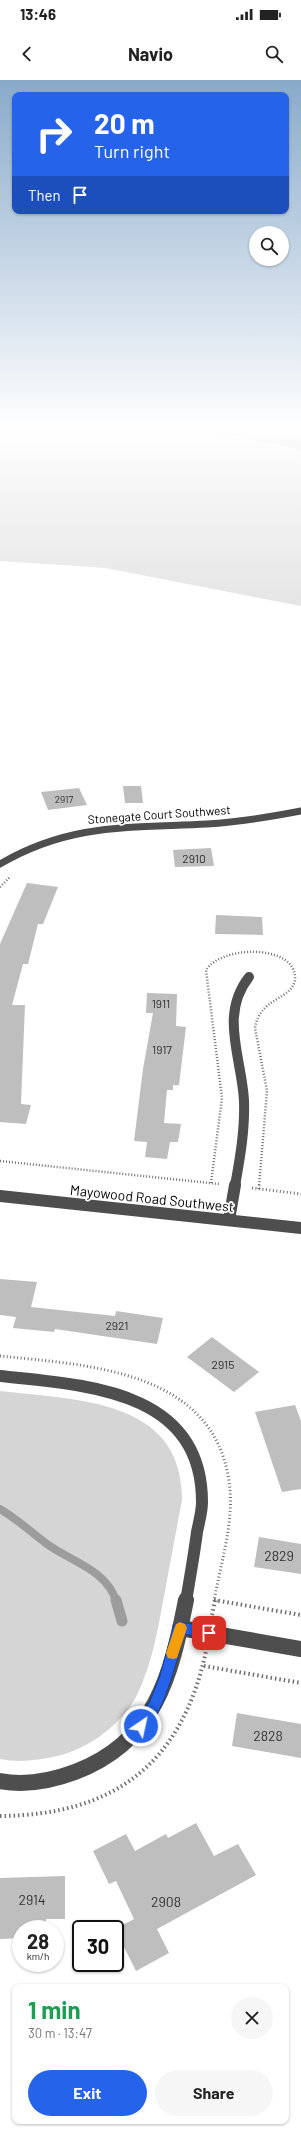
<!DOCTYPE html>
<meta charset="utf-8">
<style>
:root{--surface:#fff;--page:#f6f6f6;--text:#222;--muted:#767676;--accent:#2563eb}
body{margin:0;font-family:Barlow,sans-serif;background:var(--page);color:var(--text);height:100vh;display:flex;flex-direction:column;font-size:15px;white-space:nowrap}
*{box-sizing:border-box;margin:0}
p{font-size:13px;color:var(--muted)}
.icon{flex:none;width:22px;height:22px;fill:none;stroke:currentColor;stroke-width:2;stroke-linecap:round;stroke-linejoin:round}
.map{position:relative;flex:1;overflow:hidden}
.side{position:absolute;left:12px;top:1904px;width:277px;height:140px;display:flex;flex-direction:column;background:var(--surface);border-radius:8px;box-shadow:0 1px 3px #0004}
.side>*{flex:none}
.top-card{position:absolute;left:12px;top:12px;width:277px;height:122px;border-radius:8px;box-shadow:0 1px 3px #0004;background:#2563eb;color:#fff;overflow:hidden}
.fabs{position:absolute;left:249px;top:146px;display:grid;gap:8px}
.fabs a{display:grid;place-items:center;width:40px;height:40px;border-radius:50%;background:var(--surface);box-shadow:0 1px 3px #0004;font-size:20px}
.speed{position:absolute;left:12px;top:1840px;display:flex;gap:8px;font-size:20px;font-weight:700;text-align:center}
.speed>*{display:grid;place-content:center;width:52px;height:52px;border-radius:50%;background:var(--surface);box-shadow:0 1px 3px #0004;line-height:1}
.speed small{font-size:10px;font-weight:400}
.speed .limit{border:2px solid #111;border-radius:6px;background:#fff;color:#111}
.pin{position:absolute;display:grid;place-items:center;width:34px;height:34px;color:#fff;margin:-17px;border-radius:8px;box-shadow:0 2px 6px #0006}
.me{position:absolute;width:44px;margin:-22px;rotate:34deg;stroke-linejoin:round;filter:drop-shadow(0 0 3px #0008)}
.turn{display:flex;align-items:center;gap:14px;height:84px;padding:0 16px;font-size:18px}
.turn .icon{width:52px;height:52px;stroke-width:2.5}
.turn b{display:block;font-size:28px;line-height:34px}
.then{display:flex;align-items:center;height:38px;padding:0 16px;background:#0003;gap:8px;font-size:15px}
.round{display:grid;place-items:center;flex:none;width:42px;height:42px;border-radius:21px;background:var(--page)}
.head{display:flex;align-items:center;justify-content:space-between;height:68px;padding:0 16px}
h1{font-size:24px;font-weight:700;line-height:30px;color:#1e9e55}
.primary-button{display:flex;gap:8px;margin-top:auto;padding:8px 16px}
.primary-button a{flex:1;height:46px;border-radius:24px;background:var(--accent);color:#fff;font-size:16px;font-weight:700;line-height:46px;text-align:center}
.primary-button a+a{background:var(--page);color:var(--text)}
.status{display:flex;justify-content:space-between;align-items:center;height:28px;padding:0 20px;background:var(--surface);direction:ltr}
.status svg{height:11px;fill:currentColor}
header{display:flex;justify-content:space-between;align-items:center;height:52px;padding:0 16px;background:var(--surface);font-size:18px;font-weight:700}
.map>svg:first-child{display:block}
.green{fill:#d5d5d5}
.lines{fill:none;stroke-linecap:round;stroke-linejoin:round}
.stream-far1{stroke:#9c9c9c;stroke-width:8}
.stream{stroke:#9c9c9c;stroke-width:11}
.river{fill:#9c9c9c;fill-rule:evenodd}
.building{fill:#bebebe}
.path-far3{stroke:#707070;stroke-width:1.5;stroke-dasharray:0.5 1;stroke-linecap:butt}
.path-far2{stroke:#707070;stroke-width:2.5;stroke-dasharray:1 2;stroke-linecap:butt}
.path-far1{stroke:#707070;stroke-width:3;stroke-dasharray:1 2.5;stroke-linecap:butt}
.path{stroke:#707070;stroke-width:4;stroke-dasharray:1.5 3;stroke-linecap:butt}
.minor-far3{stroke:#4e4e4e;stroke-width:7}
.minor-far2{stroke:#4e4e4e;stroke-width:10}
.minor-far1{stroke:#4e4e4e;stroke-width:12}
.minor{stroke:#4e4e4e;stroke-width:16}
.route{fill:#2563eb;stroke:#184099}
.slow{fill:#f59e0b}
.labels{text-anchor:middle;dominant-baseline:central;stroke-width:3.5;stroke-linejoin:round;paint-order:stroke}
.far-number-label{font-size:10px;fill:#303030}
.far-street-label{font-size:12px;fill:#000;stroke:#fff}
.number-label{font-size:12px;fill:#303030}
.street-label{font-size:14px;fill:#000;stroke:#fff}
.near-number-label{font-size:14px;fill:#303030}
</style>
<div class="status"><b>13:46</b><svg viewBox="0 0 49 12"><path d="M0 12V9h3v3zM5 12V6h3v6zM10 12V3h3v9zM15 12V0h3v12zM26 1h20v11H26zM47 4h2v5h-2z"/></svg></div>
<header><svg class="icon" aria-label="back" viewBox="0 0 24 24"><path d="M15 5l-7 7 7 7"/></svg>Navio<svg class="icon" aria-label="search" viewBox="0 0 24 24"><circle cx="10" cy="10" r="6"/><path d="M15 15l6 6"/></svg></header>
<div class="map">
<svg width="301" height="2056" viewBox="0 0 301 2056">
<rect width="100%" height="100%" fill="#fff"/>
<g class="green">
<polygon points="0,345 301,345 301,526 105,488 0,481"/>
<path d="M0,1311C75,1320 183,1318 182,1420C176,1452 170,1484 164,1516C158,1549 152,1584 137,1615C122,1644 89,1669 57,1676C38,1680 19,1683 0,1679Z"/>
</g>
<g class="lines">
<path class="stream-far1" d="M0,1429C17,1439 31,1452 47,1464C70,1481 107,1490 116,1521"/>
<polyline class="stream" points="116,1520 122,1541"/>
<polygon class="river" points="192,345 242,345 301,358 301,370 253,359 202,351 195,349"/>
</g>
<g class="building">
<polygon points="123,706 141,706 143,723 125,723"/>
<polygon points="79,708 87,725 48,730 41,712"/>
<polygon points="211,768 214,786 175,787 173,770"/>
<polygon points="27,803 58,807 43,844 38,844 28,884 23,884 12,925 25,925 21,1024 31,1025 26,1044 0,1042 0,864"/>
<polygon points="216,835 262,837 263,855 215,854"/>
<polygon points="147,913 177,914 176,946 186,947 179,1005 173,1005 173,1010 167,1010 164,1043 181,1044 178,1062 170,1062 167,1079 145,1077 147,1062 134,1061 143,989 153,933 146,933"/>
<polygon points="0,1199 37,1202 31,1227 115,1236 116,1231 163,1238 157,1264 55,1249 54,1252 13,1248 16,1237 0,1235"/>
<polygon points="212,1257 259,1292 234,1312 187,1277"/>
<polygon points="295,1325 301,1341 301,1409 282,1412 255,1332"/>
<polygon points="259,1457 301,1464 301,1494 254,1487"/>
<polygon points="237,1633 301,1644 301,1678 232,1666"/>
<polygon points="196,1743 214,1776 238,1764 256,1795 157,1849 169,1873 136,1891 115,1849 134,1839 116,1801 109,1804 93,1771 126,1754 135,1771 166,1754 168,1758"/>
<polygon points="65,1796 65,1839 46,1839 46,1849 21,1849 21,1858 0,1859 0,1798"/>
</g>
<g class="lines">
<polyline class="path-far3" points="278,345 301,351"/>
<g class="path-far2">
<polyline points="0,807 10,797"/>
<polyline points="0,1081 219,1104"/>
<path d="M211,1103L222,1018L206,890C222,865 295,864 295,898C294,920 260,916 255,948L267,1011L259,1106"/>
</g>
<g class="path-far1">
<polyline points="252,1108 301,1114"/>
<polyline points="259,1109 259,1105"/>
<path d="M0,1276C88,1285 213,1290 229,1401C235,1440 221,1482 214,1521"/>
<polyline points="214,1520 219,1521"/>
</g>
<g class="path">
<polyline points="214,1520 301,1535"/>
<polyline points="212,1535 215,1520"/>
<polyline points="204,1586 301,1603"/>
<path d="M0,1736C114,1735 182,1684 206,1571"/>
</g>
<path class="minor-far3" d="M0,784C70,743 129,748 207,744C239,742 270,737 301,731"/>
<path class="minor-far2" d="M235,1106C240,1078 245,1050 244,1021C242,978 219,935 249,897"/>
<g class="minor-far1">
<polyline points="0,1116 301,1148"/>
<polyline points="229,1140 235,1105"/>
<path d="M0,1296C84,1305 202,1309 202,1422C202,1432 199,1442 197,1452C194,1475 190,1498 186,1521"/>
</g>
<g class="minor">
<polyline points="180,1548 301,1569"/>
<path d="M0,1701C26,1706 51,1701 75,1692C155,1662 171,1596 186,1520"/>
</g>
</g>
<linearGradient id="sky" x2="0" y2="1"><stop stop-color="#89aaca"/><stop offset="0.55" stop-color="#fff"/><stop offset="1" stop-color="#fff" stop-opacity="0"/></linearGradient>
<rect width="301" height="633" fill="url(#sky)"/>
<path class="route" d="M180,1542L209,1547L213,1549L215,1553L213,1557L209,1559L184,1554C178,1576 162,1644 141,1652L136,1651L134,1646L150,1621L160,1596L173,1548L175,1544Z"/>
<polygon class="slow" points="180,1542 185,1544 187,1548 177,1578 173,1579 168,1578 166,1573 176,1544"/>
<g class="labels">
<g class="far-number-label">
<text x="64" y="719">2917</text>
</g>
<g class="far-street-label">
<text transform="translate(159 734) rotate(-4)">Stonegate Court Southwest</text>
</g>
<g class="number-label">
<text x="194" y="778">2910</text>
<text x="161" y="923">1911</text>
<text x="162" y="969">1917</text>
<text x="117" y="1245">2921</text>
<text x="223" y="1284">2915</text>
</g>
<g class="street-label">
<text transform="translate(152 1118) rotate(6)">Mayowood Road Southwest</text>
</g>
<g class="near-number-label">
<text x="279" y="1475">2829</text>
<text x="268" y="1655">2828</text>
<text x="32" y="1819">2914</text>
<text x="166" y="1821">2908</text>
</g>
</g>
</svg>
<div class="fabs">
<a><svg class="icon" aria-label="search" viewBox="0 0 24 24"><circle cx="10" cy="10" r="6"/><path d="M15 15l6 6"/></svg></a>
</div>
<div class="speed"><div>28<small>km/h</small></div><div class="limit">30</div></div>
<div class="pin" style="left:209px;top:1553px;background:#d93025"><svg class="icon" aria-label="arrive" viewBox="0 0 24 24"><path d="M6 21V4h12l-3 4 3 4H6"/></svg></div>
<svg class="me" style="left:141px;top:1646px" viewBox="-20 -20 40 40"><circle r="17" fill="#2563eb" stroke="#fff" stroke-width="3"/><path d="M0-11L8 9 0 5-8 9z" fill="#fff"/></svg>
<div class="top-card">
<div class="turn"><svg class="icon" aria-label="right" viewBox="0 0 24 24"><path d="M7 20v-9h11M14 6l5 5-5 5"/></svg><div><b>20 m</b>Turn right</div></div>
<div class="then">Then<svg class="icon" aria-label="arrive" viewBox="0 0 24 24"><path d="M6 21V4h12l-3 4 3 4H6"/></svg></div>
</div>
<section class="side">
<div class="head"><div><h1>1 min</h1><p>30 m · 13:47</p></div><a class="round"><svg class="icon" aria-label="close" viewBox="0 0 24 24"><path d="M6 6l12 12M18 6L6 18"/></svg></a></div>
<div class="primary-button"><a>Exit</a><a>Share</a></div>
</section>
</div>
